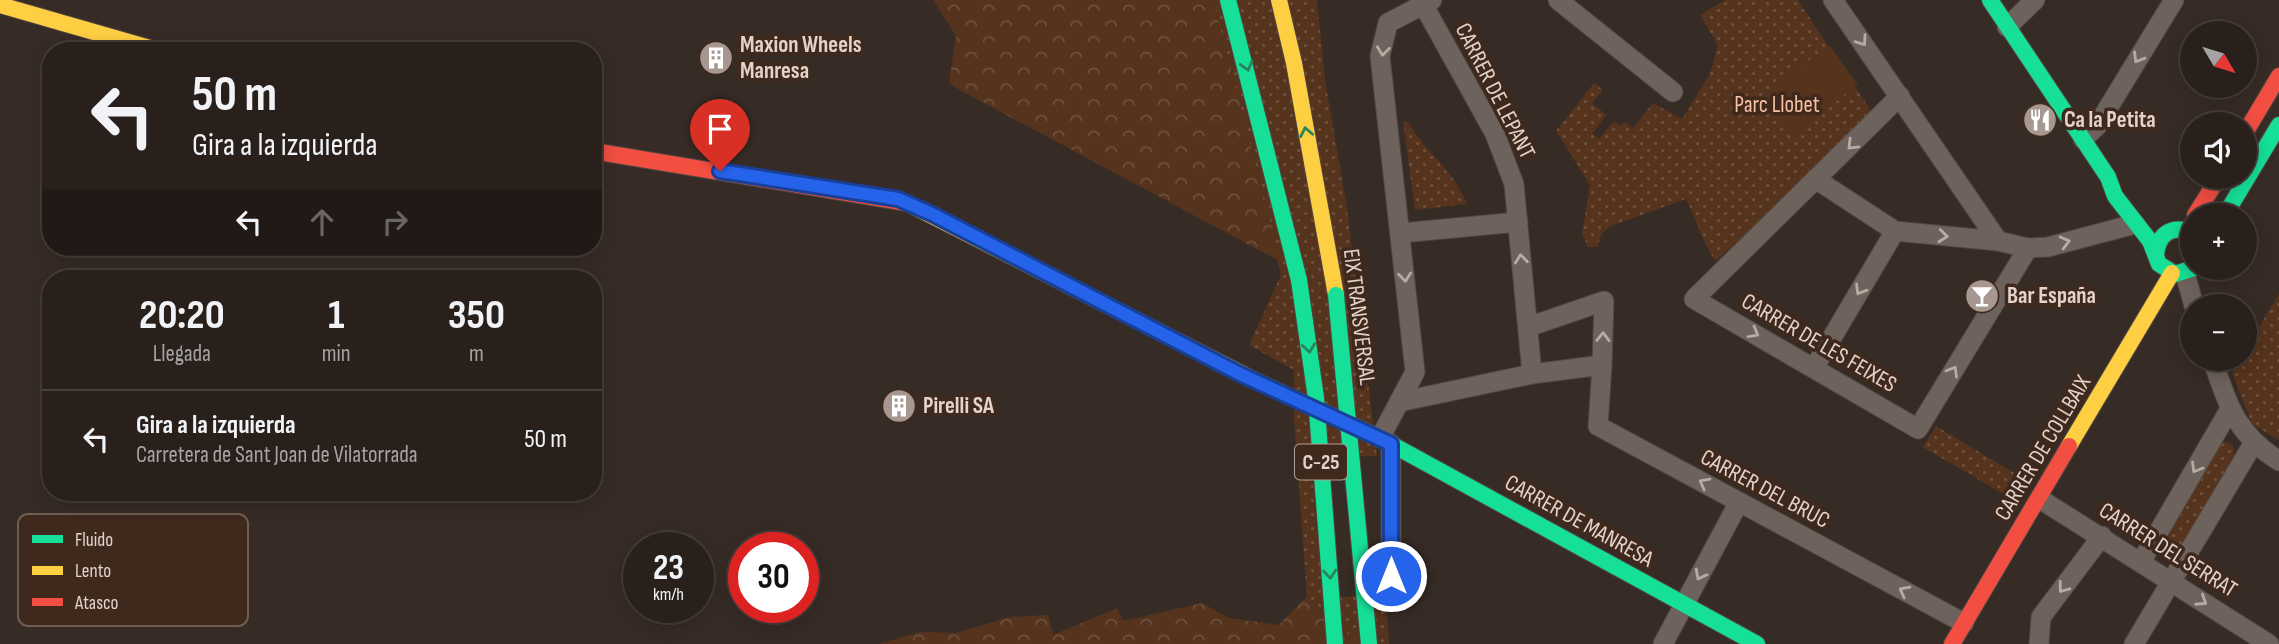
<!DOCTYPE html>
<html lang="es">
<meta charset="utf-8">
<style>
:root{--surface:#29201c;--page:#352d29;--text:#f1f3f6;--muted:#a5a3a3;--line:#453e3b}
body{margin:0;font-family:"Sofia Sans Condensed",sans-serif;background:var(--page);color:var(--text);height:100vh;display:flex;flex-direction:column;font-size:26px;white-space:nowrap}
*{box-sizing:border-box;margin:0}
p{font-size:23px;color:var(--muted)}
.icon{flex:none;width:38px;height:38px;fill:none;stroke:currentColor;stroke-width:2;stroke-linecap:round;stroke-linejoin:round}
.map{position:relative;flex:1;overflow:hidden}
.details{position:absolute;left:42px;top:270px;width:560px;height:231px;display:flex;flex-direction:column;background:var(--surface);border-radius:28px;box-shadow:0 4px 18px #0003,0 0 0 2px var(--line)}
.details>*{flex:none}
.hud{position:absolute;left:42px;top:42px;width:560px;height:214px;border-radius:28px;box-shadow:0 4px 18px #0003,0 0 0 2px var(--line);background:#29201c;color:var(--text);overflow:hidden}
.needle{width:46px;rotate:128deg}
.fabs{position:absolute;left:2180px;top:21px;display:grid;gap:14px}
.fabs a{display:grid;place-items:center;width:77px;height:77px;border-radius:50%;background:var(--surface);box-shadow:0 4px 18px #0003,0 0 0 2px var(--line);font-size:35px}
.speed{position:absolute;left:623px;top:532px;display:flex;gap:14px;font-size:35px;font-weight:700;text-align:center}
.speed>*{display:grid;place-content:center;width:91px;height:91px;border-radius:50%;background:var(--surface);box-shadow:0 4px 18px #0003,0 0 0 2px var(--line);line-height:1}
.speed small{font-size:18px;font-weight:400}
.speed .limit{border:10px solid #d22;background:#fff;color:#111}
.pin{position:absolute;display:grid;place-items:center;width:60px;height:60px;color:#fff;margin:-72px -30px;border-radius:50% 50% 50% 0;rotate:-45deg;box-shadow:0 0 7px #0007}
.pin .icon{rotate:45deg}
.me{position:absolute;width:77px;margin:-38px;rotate:0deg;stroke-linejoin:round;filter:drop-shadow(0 0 5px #0008)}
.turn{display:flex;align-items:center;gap:24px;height:147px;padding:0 35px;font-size:32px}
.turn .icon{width:91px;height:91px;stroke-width:2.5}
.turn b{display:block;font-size:49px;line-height:60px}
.lanes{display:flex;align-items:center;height:66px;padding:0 35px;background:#0003;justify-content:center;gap:35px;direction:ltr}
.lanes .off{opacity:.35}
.eta{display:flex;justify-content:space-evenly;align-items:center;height:119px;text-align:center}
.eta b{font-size:42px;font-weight:700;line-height:49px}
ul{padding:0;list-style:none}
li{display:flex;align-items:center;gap:21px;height:98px;padding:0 35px;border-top:2px solid var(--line)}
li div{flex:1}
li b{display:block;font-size:26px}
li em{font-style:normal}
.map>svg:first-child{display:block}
.grass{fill:url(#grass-dots)}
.forest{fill:url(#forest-crowns)}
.garden{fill:#56331d}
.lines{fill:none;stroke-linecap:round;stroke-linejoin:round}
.street-casing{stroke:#514741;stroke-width:21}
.fast-casing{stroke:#514741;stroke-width:18}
.slow-casing{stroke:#514741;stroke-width:18}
.jam-casing{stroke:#514741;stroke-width:18}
.street{stroke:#6d625c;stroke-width:19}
.fast{stroke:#16e098;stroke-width:16}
.slow{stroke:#ffcf43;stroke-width:16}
.jam{stroke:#f24e42;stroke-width:16}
.fast-bridge-casing{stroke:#514741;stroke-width:18;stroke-linecap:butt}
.fast-bridge{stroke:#16e098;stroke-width:16}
.oneway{stroke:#b9aba4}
.oneway2{stroke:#2a845a}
.route-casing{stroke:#184099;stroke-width:18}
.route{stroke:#2563eb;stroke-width:12}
.labels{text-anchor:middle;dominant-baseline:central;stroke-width:7;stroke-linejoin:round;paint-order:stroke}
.shield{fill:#3f291d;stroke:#b1a097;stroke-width:2}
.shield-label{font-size:21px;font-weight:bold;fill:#e2d3cb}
.poi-label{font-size:23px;font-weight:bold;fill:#e2d3cb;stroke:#3f291d;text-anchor:start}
.street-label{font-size:23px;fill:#e2d3cb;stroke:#3f291d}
.park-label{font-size:23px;fill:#f7c0a2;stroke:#3f291d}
.key{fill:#3f291d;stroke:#705c51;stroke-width:2}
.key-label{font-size:19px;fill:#e2d3cb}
</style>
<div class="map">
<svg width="2279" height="644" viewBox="0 0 2279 644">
<defs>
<pattern id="grass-dots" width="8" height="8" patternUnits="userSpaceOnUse" patternTransform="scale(1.75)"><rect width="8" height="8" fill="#56331d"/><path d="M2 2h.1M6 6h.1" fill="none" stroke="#6e503c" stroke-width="1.8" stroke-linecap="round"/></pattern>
<pattern id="forest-crowns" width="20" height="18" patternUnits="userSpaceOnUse" patternTransform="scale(1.75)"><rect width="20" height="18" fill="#56331d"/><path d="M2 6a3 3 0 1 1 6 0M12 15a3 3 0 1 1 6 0" fill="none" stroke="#6e503c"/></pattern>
</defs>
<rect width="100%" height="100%" fill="#372b25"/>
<g class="grass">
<polygon points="1213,0 1317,0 1325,80 1347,208 1377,456 1311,458 1323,600 1386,592 1389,644 1359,644 1307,596 1294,419 1294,370 1249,345 1281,275"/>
<path d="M1725,0H1798L1875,117L1716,261C1706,250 1694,215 1686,199L1611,226L1602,233L1597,247H1588L1582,234L1590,185L1556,131L1594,83L1603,90L1592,103L1606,115L1592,134L1599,139L1614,121L1620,126L1624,122L1633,128L1653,103L1682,119L1710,74L1718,45L1700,15Z"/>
<path d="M1403,122H1408C1425,152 1454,170 1467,204L1415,210Z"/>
<polygon points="2279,294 2279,440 2252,424 2232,373 2240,359 2245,359 2245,350"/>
<polygon points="1936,426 2029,482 2017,502 1923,447"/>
<polygon points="2226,442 2233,446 2234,455 2175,557 2166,560 2159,555 2158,548 2217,446"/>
</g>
<g class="forest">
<polygon points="933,0 1213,0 1281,262 958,89 949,82 956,36"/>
<polygon points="1307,596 1359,644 879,644 920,632 956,633 1010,617 1048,615 1053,635 1117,608 1123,621 1202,603 1229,618 1279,625"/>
</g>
<polygon class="garden" points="1829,45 1858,85 1795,132 1761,97"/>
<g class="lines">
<g class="street-casing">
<g id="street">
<polyline points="1558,0 1673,92"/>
<polyline points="1833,0 1998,241"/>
<polyline points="1424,6 1495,134 1514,184 1532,374 1602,365 1604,301 1528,327"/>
<polyline points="2007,27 2035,0"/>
<polyline points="1900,96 1694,299 1918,429 2028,248"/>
<polyline points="2083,139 2097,126 2174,0"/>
<polyline points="1817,180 1895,231 1998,241 2028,248 2048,247 2135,224"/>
<polyline points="1401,233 1518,222"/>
<polyline points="2185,273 2194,306"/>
<path d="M2212,359C2229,406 2235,433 2279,461"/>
<polyline points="1602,365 1598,426 1964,623"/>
<polyline points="1814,368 1895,231"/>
<polyline points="1399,402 1532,374"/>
<polyline points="1380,438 1415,372 1380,56 1388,23 1432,0"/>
<polyline points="1391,444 1391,600"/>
<polyline points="2040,499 2269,644"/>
<polyline points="2141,562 2230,409"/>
<polyline points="1663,644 1739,502"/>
<polyline points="2039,644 2041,617 2102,536"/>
<polyline points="2134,644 2253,444"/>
</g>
</g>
<g class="fast-casing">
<g id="fast">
<polyline points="1228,0 1299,280"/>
<polyline points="1990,0 2108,177 2115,196 2150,241 2159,264 2175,274 2194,268"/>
<polyline points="2225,215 2279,125"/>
<path d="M2156,255C2158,233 2173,224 2193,233"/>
<polyline points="1254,380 1380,438 1757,644"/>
</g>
</g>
<g class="slow-casing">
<g id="slow">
<polyline points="1279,0 1294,63 1336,295"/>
<polyline points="0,5 160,51"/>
<polyline points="907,203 1254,380"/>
<polyline points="2069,446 2172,273"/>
</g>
</g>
<g class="jam-casing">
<g id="jam">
<polyline points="2245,133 2279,76"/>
<polyline points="593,151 907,203"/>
<polyline points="2195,215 2219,177"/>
<polyline points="1952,644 2069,446"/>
</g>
</g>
<use href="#street" class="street"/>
<use href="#fast" class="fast"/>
<use href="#slow" class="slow"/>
<use href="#jam" class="jam"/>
<g class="fast-bridge-casing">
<g id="fast-bridge">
<polyline points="1299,280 1316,398 1335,644"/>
<polyline points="1336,295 1369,644"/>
</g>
</g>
<use href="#fast-bridge" class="fast-bridge"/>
</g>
<defs><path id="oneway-chevron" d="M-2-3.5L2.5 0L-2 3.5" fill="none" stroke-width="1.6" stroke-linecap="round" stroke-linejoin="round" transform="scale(1.75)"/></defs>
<g class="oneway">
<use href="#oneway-chevron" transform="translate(1862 41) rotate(55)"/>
<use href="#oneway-chevron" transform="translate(1383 51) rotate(97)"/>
<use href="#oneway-chevron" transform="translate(2138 58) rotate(121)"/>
<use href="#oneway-chevron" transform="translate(1852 145) rotate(135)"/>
<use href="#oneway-chevron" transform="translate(1943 236) rotate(6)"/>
<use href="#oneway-chevron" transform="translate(2065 242) rotate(-15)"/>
<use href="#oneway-chevron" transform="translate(1521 259) rotate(-96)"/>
<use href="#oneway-chevron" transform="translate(1405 277) rotate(84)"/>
<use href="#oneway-chevron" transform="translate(1860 290) rotate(121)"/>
<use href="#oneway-chevron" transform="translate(1754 333) rotate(30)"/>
<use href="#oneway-chevron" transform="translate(1603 337) rotate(-89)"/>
<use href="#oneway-chevron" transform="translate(1953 371) rotate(-59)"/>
<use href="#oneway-chevron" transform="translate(2196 468) rotate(120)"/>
<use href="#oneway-chevron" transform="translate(1704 483) rotate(-152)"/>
<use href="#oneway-chevron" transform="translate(1700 575) rotate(118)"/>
<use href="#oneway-chevron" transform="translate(2063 588) rotate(127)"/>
<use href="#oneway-chevron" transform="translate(1904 591) rotate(-152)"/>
<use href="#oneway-chevron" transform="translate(2202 601) rotate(33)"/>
</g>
<g class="oneway2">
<use href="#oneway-chevron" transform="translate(1247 66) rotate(74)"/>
<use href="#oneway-chevron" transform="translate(1306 132) rotate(-101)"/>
<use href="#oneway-chevron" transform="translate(1309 348) rotate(82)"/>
<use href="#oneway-chevron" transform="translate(1330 574) rotate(85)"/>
</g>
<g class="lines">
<g class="route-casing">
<polyline id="route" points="720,171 898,199 932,214 1240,374 1391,444 1391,576"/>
</g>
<use href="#route" class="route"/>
</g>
<defs>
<g id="building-disc" transform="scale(1.75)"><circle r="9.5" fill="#a69891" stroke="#3f291d"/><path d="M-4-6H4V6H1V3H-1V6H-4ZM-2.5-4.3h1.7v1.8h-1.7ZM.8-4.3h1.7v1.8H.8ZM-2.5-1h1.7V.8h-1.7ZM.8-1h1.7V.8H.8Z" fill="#fff"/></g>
<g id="restaurant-disc" transform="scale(1.75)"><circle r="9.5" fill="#a69891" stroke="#3f291d"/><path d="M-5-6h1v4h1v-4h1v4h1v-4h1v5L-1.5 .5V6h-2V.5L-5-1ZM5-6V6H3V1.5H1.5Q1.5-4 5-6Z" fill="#fff"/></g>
<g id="bar-disc" transform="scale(1.75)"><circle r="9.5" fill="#a69891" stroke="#3f291d"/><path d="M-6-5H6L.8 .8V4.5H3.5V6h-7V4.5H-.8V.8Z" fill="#fff"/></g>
</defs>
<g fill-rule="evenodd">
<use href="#building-disc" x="716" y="58"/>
<use href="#restaurant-disc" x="2040" y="120"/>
<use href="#bar-disc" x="1982" y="296"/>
<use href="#building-disc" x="899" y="406"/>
</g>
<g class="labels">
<rect class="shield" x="1295" y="444.5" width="52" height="35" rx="5"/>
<g class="shield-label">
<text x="1321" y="462">C-25</text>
</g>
<g class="poi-label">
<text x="740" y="45">Maxion Wheels<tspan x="740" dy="26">Manresa</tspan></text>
<text x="2064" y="120">Ca la Petita</text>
<text x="2007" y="296">Bar España</text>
<text x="923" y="406">Pirelli SA</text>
</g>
<g class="street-label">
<text transform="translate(1495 91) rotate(63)">CARRER DE LEPANT</text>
<text transform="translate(1359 317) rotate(83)">EIX TRANSVERSAL</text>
<text transform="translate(1819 343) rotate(30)">CARRER DE LES FEIXES</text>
<text transform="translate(2043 448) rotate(-59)">CARRER DE COLLBAIX</text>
<text transform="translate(1765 489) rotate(28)">CARRER DEL BRUC</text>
<text transform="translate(1579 521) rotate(29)">CARRER DE MANRESA</text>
<text transform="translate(2168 550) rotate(32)">CARRER DEL SERRAT</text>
</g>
<g class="park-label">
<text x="1777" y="105">Parc Llobet</text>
</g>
</g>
<rect x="18" y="514" width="230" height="112" rx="10" class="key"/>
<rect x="32" y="535" width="31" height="8" fill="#16e098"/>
<rect x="32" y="566" width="31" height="9" fill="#ffcf43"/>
<rect x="32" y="598" width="31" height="8" fill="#f24e42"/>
<g class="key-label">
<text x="75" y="546">Fluido</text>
<text x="75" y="577">Lento</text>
<text x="75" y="609">Atasco</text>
</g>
</svg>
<div class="fabs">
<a><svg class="needle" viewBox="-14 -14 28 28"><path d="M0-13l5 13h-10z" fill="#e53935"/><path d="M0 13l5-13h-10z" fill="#a5a3a3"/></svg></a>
<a><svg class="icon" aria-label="sound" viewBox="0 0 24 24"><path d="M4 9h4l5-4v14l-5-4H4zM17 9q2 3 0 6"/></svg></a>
<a>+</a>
<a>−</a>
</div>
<div class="speed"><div>23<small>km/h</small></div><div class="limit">30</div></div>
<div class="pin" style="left:720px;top:171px;background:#d93025"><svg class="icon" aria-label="arrive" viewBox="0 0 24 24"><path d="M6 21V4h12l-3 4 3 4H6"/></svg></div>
<svg class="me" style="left:1391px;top:576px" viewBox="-20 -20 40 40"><circle r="17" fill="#2563eb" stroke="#fff" stroke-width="3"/><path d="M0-11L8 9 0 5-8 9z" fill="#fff"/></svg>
<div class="hud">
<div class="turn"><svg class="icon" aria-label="left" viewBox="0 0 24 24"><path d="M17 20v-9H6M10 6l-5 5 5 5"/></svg><div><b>50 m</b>Gira a la izquierda</div></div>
<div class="lanes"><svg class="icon" aria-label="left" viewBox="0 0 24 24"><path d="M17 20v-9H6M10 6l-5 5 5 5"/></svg><svg class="icon off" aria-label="ahead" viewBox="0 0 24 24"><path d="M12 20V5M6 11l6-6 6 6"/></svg><svg class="icon off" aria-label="right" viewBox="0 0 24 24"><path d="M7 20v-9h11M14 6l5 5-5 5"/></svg></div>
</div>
<section class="details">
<div class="eta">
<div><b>20:20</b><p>Llegada</p></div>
<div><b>1</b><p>min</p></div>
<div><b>350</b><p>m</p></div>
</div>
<ul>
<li><svg class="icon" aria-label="left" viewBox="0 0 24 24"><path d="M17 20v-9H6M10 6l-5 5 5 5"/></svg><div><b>Gira a la izquierda</b><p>Carretera de Sant Joan de Vilatorrada</p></div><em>50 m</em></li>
</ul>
</section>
</div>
